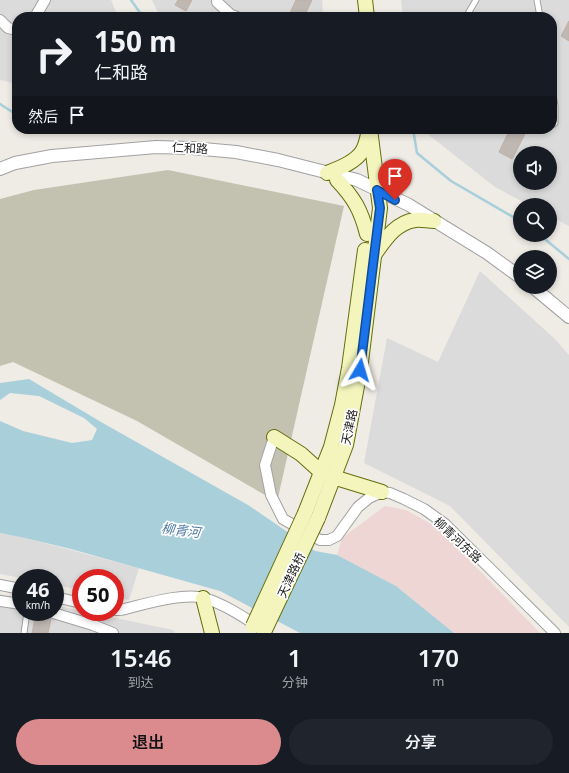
<!DOCTYPE html>
<html lang="zh">
<meta charset="utf-8">
<style>
:root{--surface:#171b24;--page:#20242c;--text:#f1f3f6;--muted:#9ea1a6;--accent:#db8b8e}
body{margin:0;font-family:"Noto Sans","Noto Sans SC",sans-serif;background:var(--page);color:var(--text);height:100vh;display:flex;flex-direction:column;font-size:15px;white-space:nowrap}
*{box-sizing:border-box;margin:0}
p{font-size:13px;color:var(--muted)}
.icon{flex:none;width:22px;height:22px;fill:none;stroke:currentColor;stroke-width:2;stroke-linecap:round;stroke-linejoin:round}
.map{position:relative;height:633px;overflow:hidden}
.panel{display:flex;flex-direction:column;background:var(--surface);flex:1}
.panel>*{flex:none}
.banner{position:absolute;left:12px;top:12px;width:545px;height:122px;border-radius:16px;box-shadow:0 2px 6px #0003;background:#171b24;color:var(--text);overflow:hidden}
.controls{position:absolute;left:513px;top:146px;display:grid;gap:8px}
.controls a{display:grid;place-items:center;width:44px;height:44px;border-radius:50%;background:var(--surface);box-shadow:0 2px 6px #0003;font-size:20px}
.speed{position:absolute;left:12px;top:569px;display:flex;gap:8px;font-size:20px;font-weight:700;text-align:center}
.speed>*{display:grid;place-content:center;width:52px;height:52px;border-radius:50%;background:var(--surface);box-shadow:0 2px 6px #0003;line-height:1}
.speed small{font-size:10px;font-weight:400}
.speed .limit{border:6px solid #d22;background:#fff;color:#111}
.pin{position:absolute;display:grid;place-items:center;width:34px;height:34px;color:#fff;margin:-41px -17px;border-radius:50% 50% 50% 0;rotate:-45deg;box-shadow:0 0 4px #0007}
.pin .icon{rotate:45deg}
.me{position:absolute;width:44px;margin:-22px;rotate:7deg;stroke-linejoin:round;filter:drop-shadow(0 0 3px #0008)}
.turn{display:flex;align-items:center;gap:14px;height:84px;padding:0 16px;font-size:18px}
.turn .icon{width:52px;height:52px;stroke-width:2.5}
.turn b{display:block;font-size:28px;line-height:34px}
.then{display:flex;align-items:center;height:38px;padding:0 16px;background:#0003;gap:8px;font-size:15px}
.eta{display:flex;justify-content:space-evenly;align-items:center;height:68px;text-align:center}
.eta b{font-size:24px;font-weight:600;line-height:28px}
.primary-button{display:flex;gap:8px;margin-top:auto;padding:8px 16px}
.primary-button a{flex:1;height:46px;border-radius:24px;background:var(--accent);color:#111;font-size:16px;font-weight:600;line-height:46px;text-align:center}
.primary-button a+a{background:var(--page);color:var(--text)}
.map>svg:first-child{display:block}
.residential{fill:#dcdbdb;fill-rule:evenodd}
.commercial{fill:#eed6d5}
.construction{fill:#c3c2b1}
.water{fill:#a8cfda}
.lines{fill:none;stroke-linecap:round;stroke-linejoin:round}
.stream{stroke:#a8cfda;stroke-width:2.5}
.building{fill:#bfb7b2;stroke:#bfb2a8}
.service-casing{stroke:#a2a2a2;stroke-width:7}
.minor-casing{stroke:#a2a2a2;stroke-width:12}
.tertiary-casing{stroke:#a2a2a2;stroke-width:14}
.secondary-casing{stroke:#656f0c;stroke-width:16}
.service{stroke:#fff;stroke-width:5}
.minor{stroke:#fff;stroke-width:10}
.tertiary{stroke:#fff;stroke-width:12}
.secondary{stroke:#f3f5bc;stroke-width:14}
.secondary-bridge-casing{stroke:#656f0c;stroke-width:16;stroke-linecap:butt}
.secondary-bridge{stroke:#f3f5bc;stroke-width:14}
.route-casing{stroke:#114b97;stroke-width:10}
.route{stroke:#1a73e8;stroke-width:7}
.labels{text-anchor:middle;dominant-baseline:central;stroke-width:3.5;stroke-linejoin:round;paint-order:stroke}
.street-label{font-size:12px;fill:#1e1e1e;stroke:#fff}
.water-label{font-size:13px;font-style:italic;fill:#4d78a0;stroke:#fff}
</style>
<div class="map">
<svg width="569" height="633" viewBox="0 0 569 633">
<rect width="100%" height="100%" fill="#efebe5"/>
<g class="residential">
<polygon points="0,0 111,0 118,17 17,17 17,84 0,80"/>
<polygon points="152,0 322,0 323,17 160,17"/>
<path d="M401,0H569V226L550,216V205H529L495,187L425,132L424,129H552V17H403ZM520,153H550V183H520Z"/>
<polygon points="480,271 555,339 569,355 569,627 450,506 364,463 387,338 438,362"/>
<polygon points="0,533 25,538 139,568 129,600 115,597 115,578 81,578 81,590 55,585 55,578 21,578 0,574"/>
<polygon points="0,594 21,598 21,612 55,612 55,605 81,611 81,612 87,612 173,630 175,633 0,633"/>
</g>
<polygon class="commercial" points="385,506 406,510 438,528 540,633 454,633 396,586 337,555 342,538"/>
<polygon class="construction" points="168,170 344,206 277,502 137,421 13,362 0,366 0,199 34,190"/>
<polygon class="water" points="29,379 101,422 248,505 315,551 337,555 396,586 454,633 300,633 220,591 71,549 25,538 0,533 0,421 23,431 72,443 92,440 97,429 84,418 39,396 10,393 0,400 0,383"/>
<g class="lines">
<g class="stream">
<polyline points="131,0 143,17"/>
<polyline points="0,104 17,115"/>
<polyline points="413,129 417,153 451,181 520,221"/>
<polyline points="540,235 569,259"/>
</g>
</g>
<g class="building">
<polygon points="178,0 192,0 186,11 175,5"/>
<polygon points="296,0 312,0 304,17 288,17"/>
<polygon points="569,21 569,41 561,36"/>
<polygon points="510,129 521,129 526,132 512,159 499,152"/>
<polygon points="36,614 45,615 51,619 48,633 32,633"/>
</g>
<g class="lines">
<g class="service-casing">
<g id="service">
<polyline points="537,0 540,17"/>
<polyline points="466,17 476,0"/>
<polyline points="552,89 555,106 555,123 552,125"/>
<polyline points="542,129 545,129"/>
<polyline points="24,633 27,612"/>
</g>
</g>
<g class="minor-casing">
<g id="minor">
<polyline points="217,0 217,2 231,15 237,17"/>
<polyline points="35,17 45,0"/>
<polyline points="0,20 8,28 17,30"/>
<polyline points="274,437 265,465 271,495 283,519 320,540 329,540 337,536 358,507 369,498 382,492 390,493 404,499 424,509 445,524 555,633"/>
<polyline points="0,585 21,589"/>
<polyline points="55,597 81,603"/>
<polyline points="0,601 21,604"/>
<path d="M115,610H120C142,605 183,592 204,598C224,604 242,616 259,627"/>
<polyline points="50,612 93,625 113,633"/>
</g>
</g>
<g class="tertiary-casing">
<g id="tertiary">
<polyline points="0,169 15,163 52,156 156,147 192,148 236,152 278,160 357,180 409,205 487,253 520,277"/>
<polyline points="533,287 569,317"/>
</g>
</g>
<g class="secondary-casing">
<g id="secondary">
<polyline points="365,0 367,17"/>
<path d="M327,173C340,168 356,162 363,150C365,146 367,139 368,134"/>
<path d="M337,180C354,198 361,210 367,234"/>
<path d="M374,255C385,240 395,223 415,220C421,219 428,221 434,221"/>
<polyline points="274,437 301,454 321,472"/>
<polyline points="333,477 382,492"/>
<polyline points="305,513 331,447 342,405 349,368 365,250"/>
<polyline points="318,518 346,445 360,370 380,208 370,129"/>
<polyline points="203,598 212,633"/>
</g>
</g>
<use href="#service" class="service"/>
<use href="#minor" class="minor"/>
<use href="#tertiary" class="tertiary"/>
<use href="#secondary" class="secondary"/>
<g class="secondary-bridge-casing">
<g id="secondary-bridge">
<polyline points="253,626 305,513"/>
<polyline points="264,632 318,518"/>
</g>
</g>
<use href="#secondary-bridge" class="secondary-bridge"/>
</g>
<g class="lines">
<g class="route-casing">
<polyline id="route" points="360,370 380,208 377,190 395,200"/>
</g>
<use href="#route" class="route"/>
</g>
<g class="labels">
<g class="street-label">
<text transform="translate(190 148) rotate(3)">仁和路</text>
<text transform="translate(349 427) rotate(-78)">天津路</text>
<text transform="translate(458 540) rotate(43)">柳青河东路</text>
<text transform="translate(291 575) rotate(-65)">天津路桥</text>
</g>
<g class="water-label">
<text transform="translate(181 530) rotate(7)">柳青河</text>
</g>
</g>
</svg>
<div class="controls">
<a><svg class="icon" aria-label="sound" viewBox="0 0 24 24"><path d="M4 9h4l5-4v14l-5-4H4zM17 9q2 3 0 6"/></svg></a>
<a><svg class="icon" aria-label="search" viewBox="0 0 24 24"><circle cx="10" cy="10" r="6"/><path d="M15 15l6 6"/></svg></a>
<a><svg class="icon" aria-label="layers" viewBox="0 0 24 24"><path d="M12 4l9 5-9 5-9-5zM3 14l9 5 9-5"/></svg></a>
</div>
<div class="speed"><div>46<small>km/h</small></div><div class="limit">50</div></div>
<div class="pin" style="left:395px;top:200px;background:#d93025"><svg class="icon" aria-label="arrive" viewBox="0 0 24 24"><path d="M6 21V4h12l-3 4 3 4H6"/></svg></div>
<svg class="me" style="left:360px;top:370px" viewBox="-20 -20 40 40"><path d="M0-17L14 15 0 8-14 15z" fill="#1a73e8" stroke="#fff" stroke-width="4"/></svg>
<div class="banner">
<div class="turn"><svg class="icon" aria-label="right" viewBox="0 0 24 24"><path d="M7 20v-9h11M14 6l5 5-5 5"/></svg><div><b>150 m</b>仁和路</div></div>
<div class="then">然后<svg class="icon" aria-label="arrive" viewBox="0 0 24 24"><path d="M6 21V4h12l-3 4 3 4H6"/></svg></div>
</div>
</div>
<section class="panel">
<div class="eta">
<div><b>15:46</b><p>到达</p></div>
<div><b>1</b><p>分钟</p></div>
<div><b>170</b><p>m</p></div>
</div>
<div class="primary-button"><a>退出</a><a>分享</a></div>
</section>
